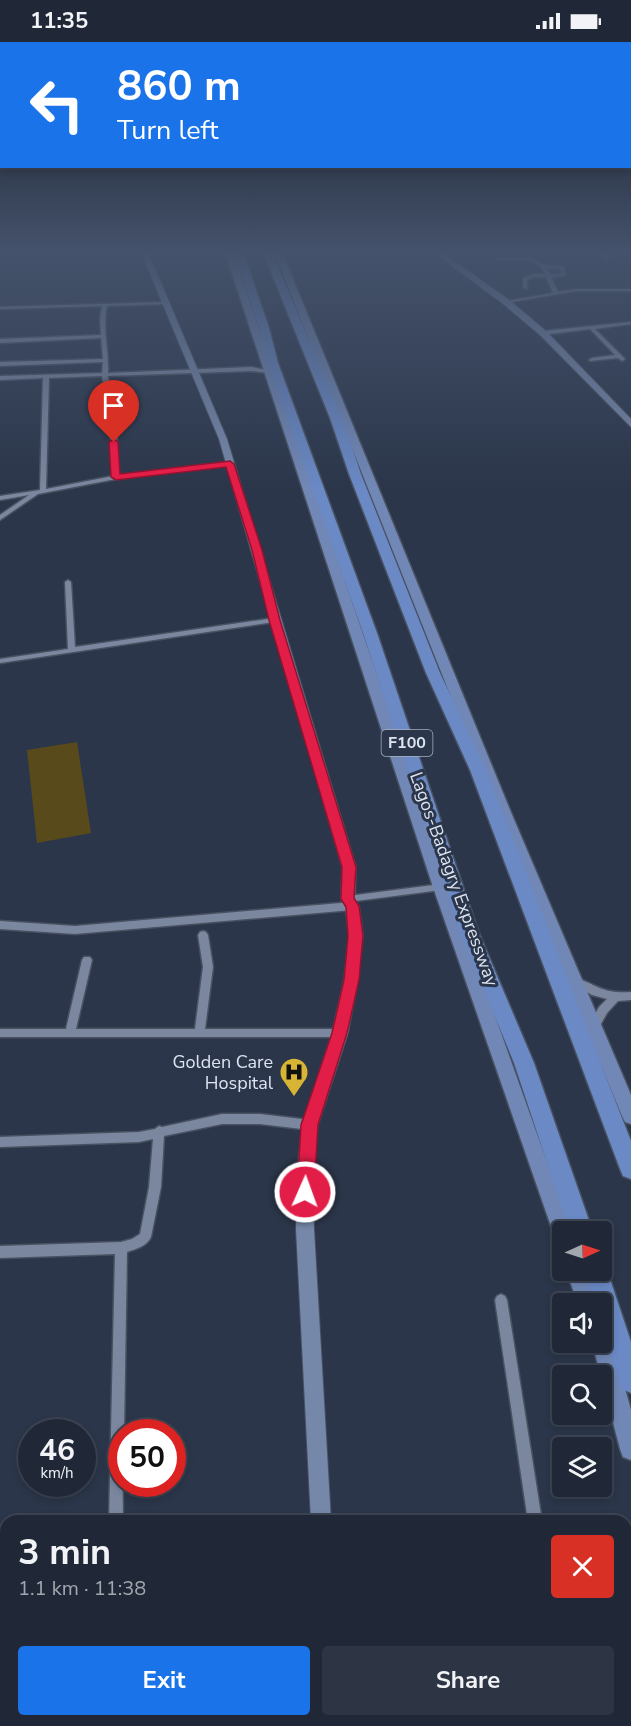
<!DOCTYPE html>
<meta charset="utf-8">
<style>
:root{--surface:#202838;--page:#2d3443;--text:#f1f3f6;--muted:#a2a6ae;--line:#3d4453;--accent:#1a73e8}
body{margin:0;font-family:"Nunito Sans",sans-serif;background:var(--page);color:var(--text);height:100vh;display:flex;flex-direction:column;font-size:22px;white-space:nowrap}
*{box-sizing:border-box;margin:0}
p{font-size:20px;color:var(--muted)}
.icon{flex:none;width:33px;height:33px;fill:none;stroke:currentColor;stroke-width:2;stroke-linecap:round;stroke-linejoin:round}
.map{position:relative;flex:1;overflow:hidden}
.panel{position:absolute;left:0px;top:1473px;width:632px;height:212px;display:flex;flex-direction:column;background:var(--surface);border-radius:18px 18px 0 0;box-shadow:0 3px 9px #0003,0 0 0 2px var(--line)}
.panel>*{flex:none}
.guide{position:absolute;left:0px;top:0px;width:632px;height:126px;box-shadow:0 3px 9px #0003,0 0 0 2px var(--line);background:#1a73e8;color:#fff;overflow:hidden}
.needle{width:39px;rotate:87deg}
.controls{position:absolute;left:552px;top:1179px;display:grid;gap:12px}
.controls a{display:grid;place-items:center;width:60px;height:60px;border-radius:6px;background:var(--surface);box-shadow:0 3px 9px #0003,0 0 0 2px var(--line);font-size:30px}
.speed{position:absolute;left:18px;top:1377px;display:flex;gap:12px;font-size:30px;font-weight:700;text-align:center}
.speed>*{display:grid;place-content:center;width:78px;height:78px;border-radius:50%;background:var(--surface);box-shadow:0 3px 9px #0003,0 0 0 2px var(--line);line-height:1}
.speed small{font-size:15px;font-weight:400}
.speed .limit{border:9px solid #d22;background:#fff;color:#111}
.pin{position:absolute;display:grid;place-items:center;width:51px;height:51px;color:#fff;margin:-62px -26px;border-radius:50% 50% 50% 0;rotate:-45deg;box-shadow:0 0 6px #0007}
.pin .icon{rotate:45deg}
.me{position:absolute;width:66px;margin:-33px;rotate:2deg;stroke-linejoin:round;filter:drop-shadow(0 0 4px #0008)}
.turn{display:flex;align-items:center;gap:21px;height:126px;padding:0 18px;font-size:27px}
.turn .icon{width:78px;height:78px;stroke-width:2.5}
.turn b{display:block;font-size:42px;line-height:51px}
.round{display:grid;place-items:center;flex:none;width:63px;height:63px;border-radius:6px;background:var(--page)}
.head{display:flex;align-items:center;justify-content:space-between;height:102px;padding:0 18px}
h1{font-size:36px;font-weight:700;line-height:45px}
.primary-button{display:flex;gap:12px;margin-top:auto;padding:12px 18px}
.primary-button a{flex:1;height:69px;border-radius:6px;background:var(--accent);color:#fff;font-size:24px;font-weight:700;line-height:69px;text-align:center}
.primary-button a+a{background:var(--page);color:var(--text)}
.status{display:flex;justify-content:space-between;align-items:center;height:42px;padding:0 30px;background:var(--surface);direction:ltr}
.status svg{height:16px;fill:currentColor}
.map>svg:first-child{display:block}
.green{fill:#584a1b}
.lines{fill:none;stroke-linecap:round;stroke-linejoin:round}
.street-casing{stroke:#485161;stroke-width:3}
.secondary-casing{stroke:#485161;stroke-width:2}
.primary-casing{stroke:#485161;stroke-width:3}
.highway-casing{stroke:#485161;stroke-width:3}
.street{fill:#7b879f;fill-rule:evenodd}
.secondary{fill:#7688aa;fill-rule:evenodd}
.primary{fill:#7188b6;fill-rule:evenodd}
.highway{fill:#6a89c5;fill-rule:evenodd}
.route{fill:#e11d48;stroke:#92132f;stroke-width:1.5}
.labels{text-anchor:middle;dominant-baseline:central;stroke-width:6;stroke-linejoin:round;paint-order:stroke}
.shield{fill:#2b364a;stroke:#a8b0bf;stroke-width:1.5}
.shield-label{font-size:16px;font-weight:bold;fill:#dde4f1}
.street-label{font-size:18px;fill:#dde4f1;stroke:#2b364a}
.poi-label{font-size:18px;fill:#dde4f1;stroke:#2b364a;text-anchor:end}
</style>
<div class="status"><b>11:35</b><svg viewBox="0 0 49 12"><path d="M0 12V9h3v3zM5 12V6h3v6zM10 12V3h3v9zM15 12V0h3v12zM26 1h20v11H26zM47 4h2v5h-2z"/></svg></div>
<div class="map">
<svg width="631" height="1684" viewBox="0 0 631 1684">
<rect width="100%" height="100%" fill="#2b364a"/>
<polygon class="green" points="77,700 91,791 37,801 27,708"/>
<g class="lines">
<g class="street-casing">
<g id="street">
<rect x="479" y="210" width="4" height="4"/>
<polygon points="603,210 607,210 609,217 605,217"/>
<path d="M497,216H533L545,223L564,225L565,234L551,235L558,250L576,247H631V249H576L511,260V258H513L553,251L546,235H534L527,238V247L523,246V236L534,232H545C537,212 513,219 495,218ZM547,226L560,227L561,232H550Z"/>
<path d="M168,260V262H166L107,264C102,286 109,308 108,331L251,325L271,329L268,331L251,329L108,334L116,382L119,433L230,420L233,422L232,423L116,437L38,452L0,478V473L29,453L0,458V454L40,448L43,336L0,338V334L102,331L103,320L0,324V320L103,317L101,296L0,301V297L101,293L100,276L102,264L0,267V265ZM102,334L110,382L113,434L46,447L49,336Z"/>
<polygon points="631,280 631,282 595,287 625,317 622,319 618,316 590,319 589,318 592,316 615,313 590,287 543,293 540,291 543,289"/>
<polygon points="68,538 71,540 75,605 274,576 278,578 274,580 0,621 0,617 68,607 65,540"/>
<polygon points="441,842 444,843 446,845 444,847 441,848 348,860 345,859 343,857 345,855 348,854"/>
<polygon points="352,860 355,862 357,864 355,866 352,868 75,892 0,887 0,879 75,884"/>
<polygon points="203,889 206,890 208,893 213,925 205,987 340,987 344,988 345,991 344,994 340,995 0,995 0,987 66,987 82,918 84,915 90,915 92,918 76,987 195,987 203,925 198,893 200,890"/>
<path d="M575,935C598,944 604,952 631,950V958L618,959L607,971L597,989L593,990L589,989L588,986L589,983L599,965L607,957L592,953L572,942L570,939L572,936Z"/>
<path d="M222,1072H260L310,1078L314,1080L315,1083L314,1086L310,1088L260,1082H222L164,1094L161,1145L151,1195C147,1204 136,1207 127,1210L124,1390H122L123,1479H109L115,1212L0,1216V1204L121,1200L132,1197L140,1192L149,1145L153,1097L139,1100L0,1105V1095L139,1090L155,1087L159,1084L162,1085Z"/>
<polygon points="501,1252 505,1254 507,1258 542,1479 528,1479 495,1258 497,1254"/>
<rect x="0" y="1523" width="6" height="14"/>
<polygon points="626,1606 631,1607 631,1621 626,1620"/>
<rect x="84" y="1678" width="16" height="6"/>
<polygon points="560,1678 575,1678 576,1684 560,1684"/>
</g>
</g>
<g class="secondary-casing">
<g id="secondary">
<polygon points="141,210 148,210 227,397 356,825 355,857 359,864 363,893 358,938 348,991 318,1083 313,1132 314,1187 331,1479 311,1479 296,1187 297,1132 302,1083 332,991 344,938 349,893 345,864 341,857 342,825 219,397"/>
<polygon points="433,210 441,210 508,257 546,289 631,377 631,385 540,293 502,261"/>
<rect x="323" y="1678" width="22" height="6"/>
</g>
</g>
<g class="primary-casing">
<g id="primary">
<polygon points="225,210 233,210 449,845 572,1190 562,1190 562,1199 556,1197 553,1190 433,845"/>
<polygon points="274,210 282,210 510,768 631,1053 631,1082 625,1080 622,1074 496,768"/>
<polygon points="566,1228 586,1228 598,1262 578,1262"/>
<polygon points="602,1290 609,1293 612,1300 631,1368 631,1418 623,1415 620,1407 592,1300 602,1300"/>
</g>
</g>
<g class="highway-casing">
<g id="highway">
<polygon points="234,210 243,210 269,286 278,321 377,591 478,889 534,1021 593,1190 570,1190 514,1021 460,889 363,591 268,321 259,286"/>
<polygon points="263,210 272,210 342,376 361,432 440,631 486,728 631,1099 631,1137 623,1134 620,1127 470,728 426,631 349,432 330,376"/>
<path d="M602,1219L607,1228L631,1300V1351L622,1347C611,1319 602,1291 602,1262H594L583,1228H602Z"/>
</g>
</g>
<use href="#street" class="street"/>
<use href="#secondary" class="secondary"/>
<use href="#primary" class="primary"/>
<use href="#highway" class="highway"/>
</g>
<linearGradient id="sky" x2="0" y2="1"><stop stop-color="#181e29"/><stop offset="0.47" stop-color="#44526b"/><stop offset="1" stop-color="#44526b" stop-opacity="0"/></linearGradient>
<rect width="631" height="446" fill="url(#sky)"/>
<polygon class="route" points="114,397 118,400 120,432 230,419 234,422 262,508 280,578 356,825 354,856 359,864 363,894 359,938 347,991 318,1083 314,1150 311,1156 305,1158 299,1156 297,1150 301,1083 332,991 344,938 348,894 346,865 341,857 342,825 269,578 252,508 226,425 116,438 111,435 109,400"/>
<defs>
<g id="hospital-pin" transform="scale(1.5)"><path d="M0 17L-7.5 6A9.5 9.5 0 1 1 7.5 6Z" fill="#d7b434" stroke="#2b364a"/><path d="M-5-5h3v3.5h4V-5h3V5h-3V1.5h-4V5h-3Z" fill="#111"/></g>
</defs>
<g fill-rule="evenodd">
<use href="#hospital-pin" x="294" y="1030"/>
</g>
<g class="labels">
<rect class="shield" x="381.5" y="688" width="51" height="26" rx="4.5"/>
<g class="shield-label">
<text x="407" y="701">F100</text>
</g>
<g class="street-label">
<text transform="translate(454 837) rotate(70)">Lagos-Badagry Expressway</text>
</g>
<g class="poi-label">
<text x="273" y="1020">Golden Care<tspan x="273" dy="21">Hospital</tspan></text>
</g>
</g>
</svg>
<div class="controls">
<a><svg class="needle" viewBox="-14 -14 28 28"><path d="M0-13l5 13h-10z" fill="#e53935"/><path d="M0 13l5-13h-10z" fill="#a2a6ae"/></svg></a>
<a><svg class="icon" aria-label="sound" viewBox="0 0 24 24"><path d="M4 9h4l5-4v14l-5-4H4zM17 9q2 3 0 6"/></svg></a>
<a><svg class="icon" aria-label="search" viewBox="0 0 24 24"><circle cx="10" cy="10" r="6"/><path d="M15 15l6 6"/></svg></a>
<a><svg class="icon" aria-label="layers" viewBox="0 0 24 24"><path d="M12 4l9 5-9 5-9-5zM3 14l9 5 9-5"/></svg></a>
</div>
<div class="speed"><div>46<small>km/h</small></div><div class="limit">50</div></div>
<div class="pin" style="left:114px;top:400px;background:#d93025"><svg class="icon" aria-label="arrive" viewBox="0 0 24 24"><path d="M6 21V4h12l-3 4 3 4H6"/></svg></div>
<svg class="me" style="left:305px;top:1150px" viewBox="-20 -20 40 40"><circle r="17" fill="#e11d48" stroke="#fff" stroke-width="3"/><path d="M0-11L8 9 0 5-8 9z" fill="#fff"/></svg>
<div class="guide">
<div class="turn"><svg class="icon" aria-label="left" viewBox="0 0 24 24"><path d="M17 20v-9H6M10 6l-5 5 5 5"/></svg><div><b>860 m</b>Turn left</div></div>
</div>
<section class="panel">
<div class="head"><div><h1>3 min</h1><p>1.1 km · 11:38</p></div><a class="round" style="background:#d93025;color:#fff"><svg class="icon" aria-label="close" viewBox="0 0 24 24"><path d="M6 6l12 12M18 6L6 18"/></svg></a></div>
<div class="primary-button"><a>Exit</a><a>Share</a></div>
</section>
</div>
